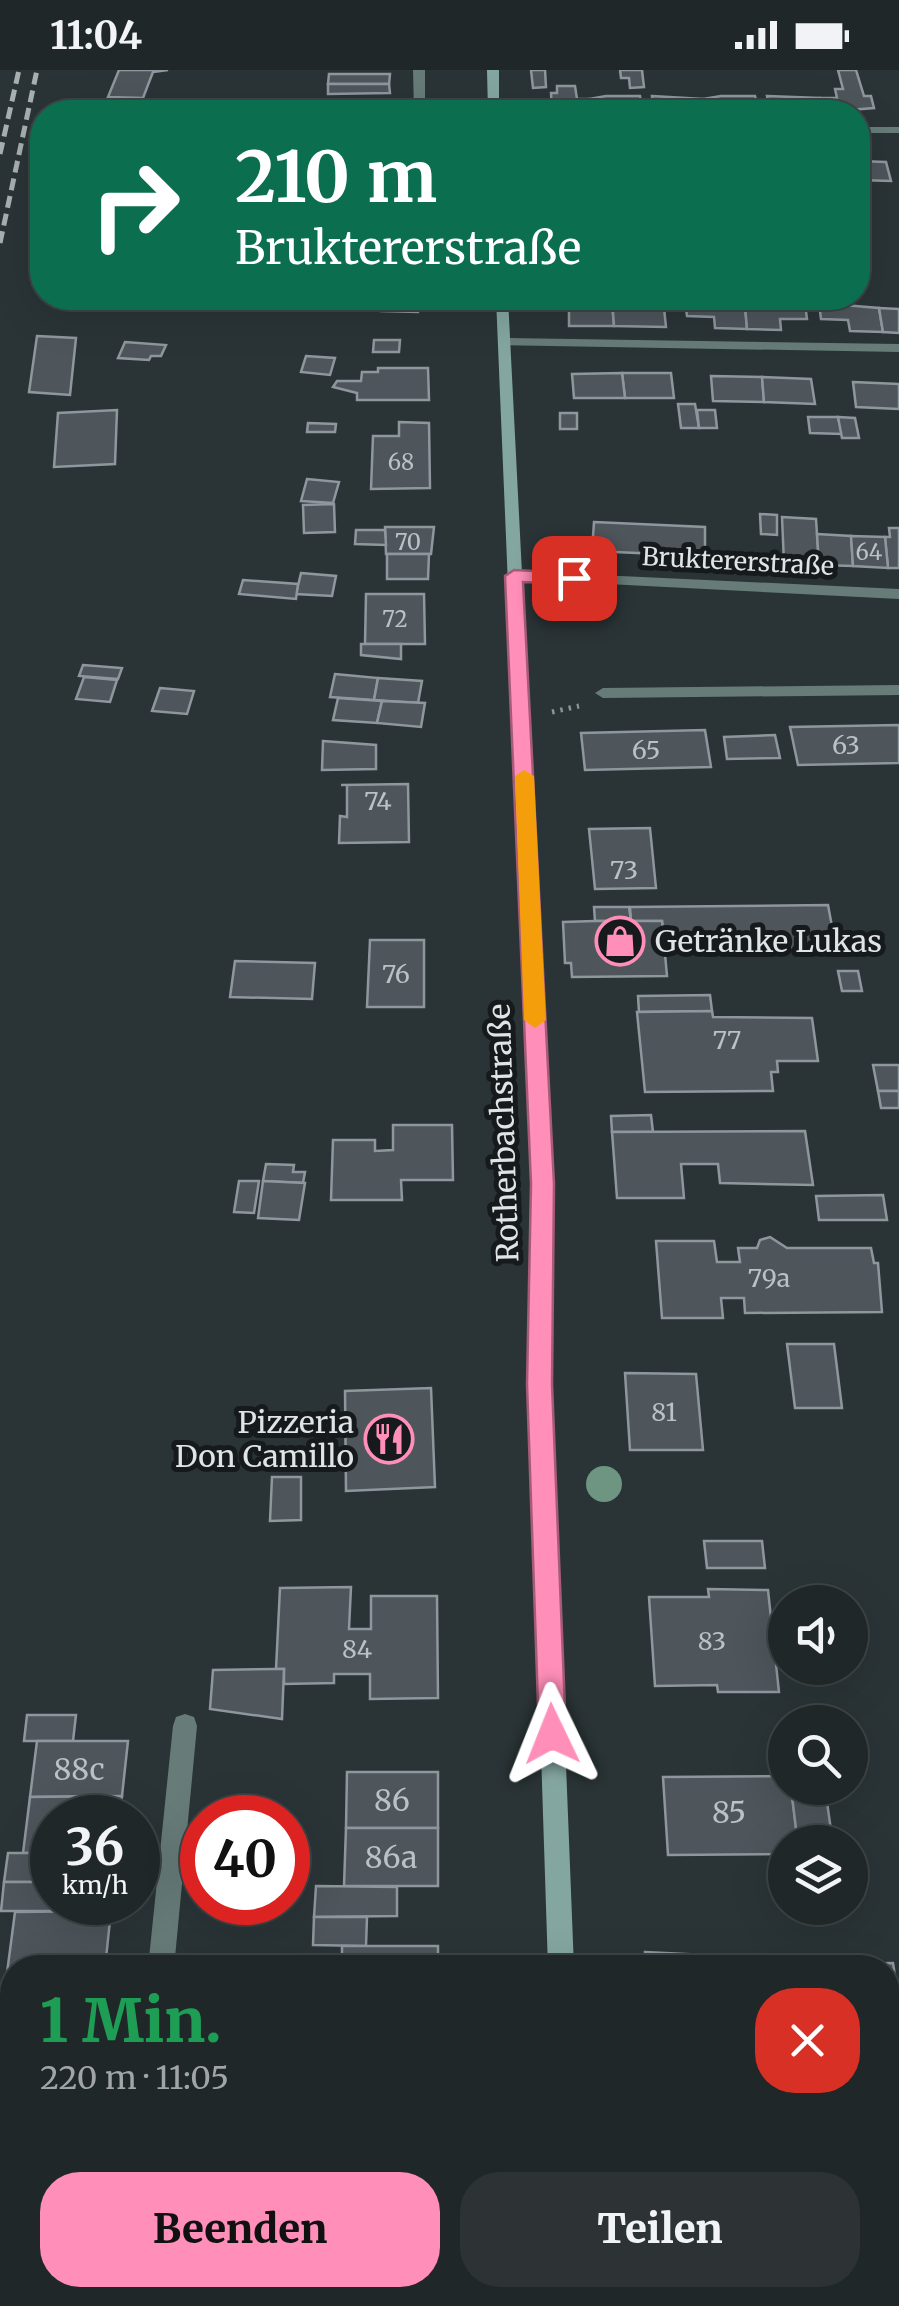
<!DOCTYPE html>
<html lang="de">
<meta charset="utf-8">
<style>
:root{--surface:#202728;--page:#2d3334;--text:#f1f3f6;--muted:#a2a5a8;--line:#3d4445;--accent:#ff8eb9}
body{margin:0;font-family:Merriweather,serif;background:var(--page);color:var(--text);height:100vh;display:flex;flex-direction:column;font-size:38px;white-space:nowrap}
*{box-sizing:border-box;margin:0}
p{font-size:32px;color:var(--muted)}
.icon{flex:none;width:55px;height:55px;fill:none;stroke:currentColor;stroke-width:2;stroke-linecap:round;stroke-linejoin:round}
.map{position:relative;flex:1;overflow:hidden}
.side{position:absolute;left:0px;top:1885px;width:900px;height:352px;display:flex;flex-direction:column;background:var(--surface);border-radius:40px 40px 0 0;box-shadow:0 10px 40px #0002,0 0 0 2px var(--line)}
.side>*{flex:none}
.guide{position:absolute;left:30px;top:30px;width:840px;height:210px;border-radius:40px;box-shadow:0 10px 40px #0002,0 0 0 2px var(--line);background:#0b6e4f;color:#fff;overflow:hidden}
.buttons{position:absolute;left:768px;top:1515px;display:grid;gap:20px}
.buttons a{display:grid;place-items:center;width:100px;height:100px;border-radius:50%;background:var(--surface);box-shadow:0 10px 40px #0002,0 0 0 2px var(--line);font-size:50px}
.speed{position:absolute;left:30px;top:1725px;display:flex;gap:20px;font-size:50px;font-weight:700;text-align:center}
.speed>*{display:grid;place-content:center;width:130px;height:130px;border-radius:50%;background:var(--surface);box-shadow:0 10px 40px #0002,0 0 0 2px var(--line);line-height:1}
.speed small{font-size:25px;font-weight:400}
.speed .limit{border:15px solid #d22;background:#fff;color:#111}
.pin{position:absolute;display:grid;place-items:center;width:85px;height:85px;color:#fff;margin:-42px;border-radius:20px;box-shadow:0 5px 15px #0006}
.me{position:absolute;width:110px;margin:-55px;rotate:358deg;stroke-linejoin:round;filter:drop-shadow(0 0 8px #0008)}
.turn{display:flex;align-items:center;gap:35px;height:210px;padding:0 40px;font-size:45px}
.turn .icon{width:130px;height:130px;stroke-width:2.5}
.turn b{display:block;font-size:70px;line-height:85px}
.round{display:grid;place-items:center;flex:none;width:105px;height:105px;border-radius:40px;background:var(--page)}
.head{display:flex;align-items:center;justify-content:space-between;height:170px;padding:0 40px}
h1{font-size:60px;font-weight:800;line-height:75px;color:#1e9e55}
.action{display:flex;gap:20px;margin-top:auto;padding:20px 40px}
.action a{flex:1;height:115px;border-radius:40px;background:var(--accent);color:#111;font-size:40px;font-weight:800;line-height:115px;text-align:center}
.action a+a{background:var(--page);color:var(--text)}
.status{display:flex;justify-content:space-between;align-items:center;height:70px;padding:0 50px;background:var(--surface);direction:ltr}
.status svg{height:28px;fill:currentColor}
.map>svg:first-child{display:block}
.building{fill:#4e555b;stroke:#8f979e;stroke-width:2.5}
.lines{fill:none;stroke-linecap:round;stroke-linejoin:round}
.path{stroke:#8c9395;stroke-width:5;stroke-dasharray:2.5 6;stroke-linecap:butt}
.lane{fill:#677c79;fill-rule:evenodd}
.street{fill:#677c79;fill-rule:evenodd}
.secondary{fill:#84a6a1;fill-rule:evenodd}
.rail{stroke:#a7afb1;stroke-width:5;stroke-dasharray:12 6;stroke-linecap:butt}
.tree{fill:#6d9581}
.route{fill:#ff8eb9;stroke:#a65c78;stroke-width:2.5}
.slow{fill:#f59e0b}
.labels{text-anchor:middle;dominant-baseline:central;stroke-width:10;stroke-linejoin:round;paint-order:stroke}
.far-number-label{font-size:22px;fill:#bbc1c4}
.far-street-label{font-size:25px;fill:#dfe5e7;stroke:#161a1c}
.number-label{font-size:25px;fill:#bbc1c4}
.poi-label{font-size:30px;fill:#dfe5e7;stroke:#161a1c;text-anchor:start}
.street-label{font-size:30px;fill:#dfe5e7;stroke:#161a1c}
.near-number-label{font-size:30px;fill:#bbc1c4}
</style>
<div class="status"><b>11:04</b><svg viewBox="0 0 49 12"><path d="M0 12V9h3v3zM5 12V6h3v6zM10 12V3h3v9zM15 12V0h3v12zM26 1h20v11H26zM47 4h2v5h-2z"/></svg></div>
<div class="map">
<svg width="899" height="2236" viewBox="0 0 899 2236">
<rect width="100%" height="100%" fill="#2a3436"/>
<g class="building">
<polygon points="119,0 168,0 153,2 143,28 108,27"/>
<polygon points="531,0 545,0 546,17 533,18"/>
<polygon points="620,0 642,0 644,17 630,18 629,8 621,8"/>
<polygon points="838,0 856,0 864,26 871,26 874,38 824,42 820,28 837,28 835,19 843,19"/>
<polygon points="329,4 390,4 389,14 328,14"/>
<polygon points="328,14 389,14 390,23 328,24"/>
<polygon points="557,16 575,16 577,29 589,29 590,42 552,42 551,23 557,23"/>
<polygon points="606,26 640,26 642,38 590,42 589,29"/>
<polygon points="652,26 703,29 706,42 653,38"/>
<polygon points="721,26 755,26 758,38 706,42 703,29"/>
<polygon points="767,26 820,28 824,42 770,38"/>
<polygon points="389,36 387,42 327,42 327,37"/>
<polygon points="858,91 886,92 891,111 858,110"/>
<polygon points="381,228 449,228 447,239 419,238 418,242 381,241"/>
<polygon points="569,228 598,228 598,234 612,234 614,256 569,256"/>
<polygon points="612,228 663,228 666,257 614,256"/>
<polygon points="685,231 745,236 747,259 715,258 714,247 687,246"/>
<polygon points="766,233 805,234 807,249 780,249 781,260 747,259 745,236 766,236"/>
<polygon points="819,233 879,238 883,262 850,261 848,250 821,249"/>
<polygon points="879,238 899,239 899,263 883,262"/>
<polygon points="37,266 76,268 70,325 29,322"/>
<polygon points="374,270 400,270 399,282 373,282"/>
<polygon points="125,272 166,275 161,286 151,286 149,290 118,288"/>
<polygon points="306,286 335,288 330,305 301,302"/>
<polygon points="378,298 428,298 429,330 357,330 357,323 333,317 337,311 361,311 362,302 378,302"/>
<polygon points="622,303 671,303 674,328 625,328"/>
<polygon points="622,303 625,328 574,328 572,304"/>
<polygon points="711,306 762,307 764,332 713,331"/>
<polygon points="762,307 811,309 815,334 764,332"/>
<polygon points="853,312 899,314 899,339 856,337"/>
<polygon points="678,334 695,334 699,358 681,358"/>
<polygon points="117,340 115,394 54,397 58,343"/>
<polygon points="697,340 715,340 717,358 699,358"/>
<rect x="560" y="343" width="17" height="16"/>
<polygon points="808,347 838,347 842,364 810,363"/>
<polygon points="838,347 855,348 859,368 842,368"/>
<polygon points="399,352 429,353 430,418 371,419 373,366 399,366"/>
<polygon points="308,353 336,354 335,362 307,362"/>
<polygon points="307,409 339,412 333,433 301,431"/>
<polygon points="334,434 335,462 304,463 303,435"/>
<polygon points="760,444 777,445 777,465 761,464"/>
<polygon points="782,447 816,449 819,495 784,493"/>
<polygon points="594,452 705,457 705,486 592,481"/>
<polygon points="385,457 434,457 431,484 386,484"/>
<polygon points="889,458 899,458 899,498 888,498 885,467 890,467"/>
<polygon points="356,460 385,460 386,475 355,474"/>
<polygon points="817,464 851,466 853,496 819,495"/>
<polygon points="851,466 885,467 888,498 853,496"/>
<polygon points="387,484 429,484 428,509 387,509"/>
<polygon points="301,503 336,506 332,526 296,524"/>
<polygon points="243,510 298,514 296,529 239,524"/>
<polygon points="366,524 424,524 425,574 365,574"/>
<polygon points="361,574 401,574 401,589 361,585"/>
<polygon points="83,595 122,598 118,609 79,606"/>
<polygon points="335,604 378,608 374,630 330,627"/>
<polygon points="84,607 117,610 110,632 76,629"/>
<polygon points="378,608 422,611 418,633 374,630"/>
<polygon points="160,618 194,621 187,644 152,641"/>
<polygon points="338,628 382,631 377,653 333,650"/>
<polygon points="382,631 425,633 421,657 377,653"/>
<polygon points="899,655 899,693 798,695 790,657"/>
<polygon points="705,660 711,697 585,700 581,663"/>
<polygon points="775,665 780,688 727,689 724,667"/>
<polygon points="323,671 376,675 376,699 322,700"/>
<polygon points="408,714 409,772 339,773 340,746 347,747 347,715 341,715"/>
<polygon points="650,758 656,818 595,819 589,759"/>
<polygon points="828,835 836,878 753,879 664,873 662,851 631,851 630,837"/>
<polygon points="594,837 629,837 631,851 595,851"/>
<polygon points="595,851 662,851 667,906 572,907 571,893 565,893 563,852"/>
<polygon points="370,870 424,870 424,937 367,937"/>
<polygon points="235,891 315,893 312,929 230,927"/>
<polygon points="838,901 858,901 862,921 842,921"/>
<polygon points="710,925 712,941 639,942 638,926"/>
<polygon points="712,941 713,947 812,948 818,991 777,991 778,1002 771,1002 773,1021 645,1022 637,942"/>
<polygon points="873,995 899,995 899,1021 878,1021"/>
<polygon points="878,1021 899,1021 899,1038 881,1038"/>
<polygon points="651,1045 653,1062 612,1062 611,1046"/>
<polygon points="393,1055 452,1055 453,1110 401,1110 402,1130 331,1130 333,1070 375,1070 375,1081 393,1080"/>
<polygon points="805,1061 813,1115 720,1113 718,1094 681,1094 684,1128 617,1128 612,1062"/>
<polygon points="266,1094 294,1095 293,1102 305,1102 303,1113 263,1111"/>
<polygon points="239,1111 259,1111 254,1143 234,1142"/>
<polygon points="263,1111 305,1113 299,1150 258,1148"/>
<polygon points="883,1125 887,1150 819,1150 816,1126"/>
<polygon points="770,1167 787,1178 871,1178 874,1193 878,1193 882,1242 745,1243 744,1228 721,1228 723,1248 662,1248 656,1171 714,1171 717,1192 740,1192 738,1178 757,1178 760,1170"/>
<polygon points="787,1274 834,1274 842,1338 795,1338"/>
<polygon points="625,1303 696,1304 703,1380 630,1380"/>
<polygon points="431,1318 435,1417 346,1421 345,1321"/>
<polygon points="272,1407 301,1407 301,1450 270,1451"/>
<polygon points="704,1471 762,1471 765,1498 707,1498"/>
<polygon points="351,1517 349,1559 371,1559 371,1526 437,1526 438,1628 370,1629 370,1604 334,1604 334,1613 284,1614 284,1599 276,1599 280,1518"/>
<polygon points="708,1519 768,1520 779,1622 718,1622 717,1615 655,1616 649,1527 709,1527"/>
<polygon points="276,1599 284,1599 282,1649 210,1639 213,1600"/>
<polygon points="27,1645 76,1645 73,1671 24,1671"/>
<polygon points="37,1671 128,1671 122,1726 30,1727"/>
<polygon points="347,1702 438,1702 438,1758 346,1758"/>
<polygon points="785,1706 785,1718 791,1718 798,1772 785,1772 785,1784 668,1785 663,1707"/>
<polygon points="791,1718 825,1718 832,1767 797,1767"/>
<polygon points="122,1726 120,1748 52,1748 52,1783 23,1783 30,1727"/>
<polygon points="346,1758 438,1758 438,1816 344,1816"/>
<polygon points="8,1783 52,1783 52,1812 4,1812"/>
<polygon points="4,1812 52,1812 53,1841 1,1841"/>
<polygon points="316,1816 397,1817 397,1846 314,1847"/>
<polygon points="111,1841 105,1898 12,1898 12,1903 7,1903 15,1842"/>
<polygon points="314,1847 367,1847 366,1876 313,1875"/>
<rect x="342" y="1876" width="96" height="22"/>
<polygon points="645,1882 725,1886 725,1898 645,1898"/>
<polygon points="893,1893 899,1932 899,1984 888,1984 888,1898 832,1898 832,1894"/>
<polygon points="7,1903 12,1903 12,1967 0,1967"/>
<rect x="0" y="1967" width="12" height="32"/>
<polygon points="315,2225 437,2225 437,2236 314,2236"/>
</g>
<g class="lines">
<polyline class="path" points="552,642 579,636"/>
<g class="lane">
<polygon points="413,0 425,0 425,42 414,42"/>
<polygon points="185,1644 194,1647 197,1656 174,1898 148,1898 173,1656 176,1647"/>
</g>
<g class="street">
<rect x="858" y="57" width="41" height="6"/>
<polygon points="504,268 899,274 899,282 499,275 499,269"/>
<polygon points="514,501 899,519 899,529 509,509 506,506"/>
<polygon points="899,615 899,625 603,628 595,623 603,618"/>
<rect x="888" y="2193" width="11" height="28"/>
</g>
<g class="secondary">
<polygon points="487,0 499,0 499,42 488,42"/>
<polygon points="496,228 508,228 553,1114 551,1314 574,1898 548,1898 529,1314 533,1114"/>
<polygon points="559,2225 587,2225 588,2236 560,2236"/>
</g>
<g class="rail">
<polyline points="0,84 19,0"/>
<polyline points="0,173 37,0"/>
</g>
</g>
<circle class="tree" cx="604" cy="1414" r="18"/>
<polygon class="route" points="514,500 574,503 583,508 574,514 523,512 554,1114 552,1314 566,1664 562,1674 552,1678 543,1674 539,1664 527,1314 531,1114 505,506"/>
<polygon class="slow" points="524,700 534,706 546,950 535,958 524,950 515,706"/>
<defs>
<g id="shop-ring" transform="scale(2.5)"><circle r="9.5" fill="#161a1c" stroke="#ff8eb9" stroke-width="1.5"/><path d="M-5-2.5h2.3a2.7 3.5 0 0 1 5.4 0H5L5.5 6h-11ZM-1.5-2.5h3a1.5 2.3 0 0 0-3 0Z" fill="#ff8eb9"/></g>
<g id="restaurant-ring" transform="scale(2.5)"><circle r="9.5" fill="#161a1c" stroke="#ff8eb9" stroke-width="1.5"/><path d="M-5-6h1v4h1v-4h1v4h1v-4h1v5L-1.5 .5V6h-2V.5L-5-1ZM5-6V6H3V1.5H1.5Q1.5-4 5-6Z" fill="#ff8eb9"/></g>
</defs>
<g fill-rule="evenodd">
<use href="#shop-ring" x="620" y="871"/>
<use href="#restaurant-ring" x="389" y="1369"/>
</g>
<g class="labels">
<g class="far-number-label">
<text x="401" y="392">68</text>
<text x="408" y="472">70</text>
<text x="869" y="482">64</text>
<text x="395" y="549">72</text>
</g>
<g class="far-street-label">
<text transform="translate(738 491) rotate(3)">Bruktererstraße</text>
</g>
<g class="number-label">
<text x="846" y="675">63</text>
<text x="646" y="680">65</text>
<text x="378" y="731">74</text>
<text x="624" y="800">73</text>
<text x="396" y="904">76</text>
<text x="727" y="970">77</text>
<text x="769" y="1208">79a</text>
<text x="664" y="1342">81</text>
<text x="712" y="1571">83</text>
<text x="357" y="1579">84</text>
</g>
<g class="poi-label">
<text x="655" y="871">Getränke Lukas</text>
<text x="354" y="1352" text-anchor="end">Pizzeria<tspan x="354" dy="34">Don Camillo</tspan></text>
</g>
<g class="street-label">
<text transform="translate(503 1063) rotate(-92)">Rotherbachstraße</text>
</g>
<g class="near-number-label">
<text x="79" y="1699">88c</text>
<text x="392" y="1730">86</text>
<text x="729" y="1742">85</text>
<text x="391" y="1787">86a</text>
</g>
</g>
</svg>
<div class="buttons">
<a><svg class="icon" aria-label="sound" viewBox="0 0 24 24"><path d="M4 9h4l5-4v14l-5-4H4zM17 9q2 3 0 6"/></svg></a>
<a><svg class="icon" aria-label="search" viewBox="0 0 24 24"><circle cx="10" cy="10" r="6"/><path d="M15 15l6 6"/></svg></a>
<a><svg class="icon" aria-label="layers" viewBox="0 0 24 24"><path d="M12 4l9 5-9 5-9-5zM3 14l9 5 9-5"/></svg></a>
</div>
<div class="speed"><div>36<small>km/h</small></div><div class="limit">40</div></div>
<div class="pin" style="left:574px;top:508px;background:#d93025"><svg class="icon" aria-label="arrive" viewBox="0 0 24 24"><path d="M6 21V4h12l-3 4 3 4H6"/></svg></div>
<svg class="me" style="left:552px;top:1664px" viewBox="-20 -20 40 40"><path d="M0-17L14 15 0 8-14 15z" fill="#ff8eb9" stroke="#fff" stroke-width="4"/></svg>
<div class="guide">
<div class="turn"><svg class="icon" aria-label="right" viewBox="0 0 24 24"><path d="M7 20v-9h11M14 6l5 5-5 5"/></svg><div><b>210 m</b>Bruktererstraße</div></div>
</div>
<section class="side">
<div class="head"><div><h1>1 Min.</h1><p>220 m · 11:05</p></div><a class="round" style="background:#d93025;color:#fff"><svg class="icon" aria-label="close" viewBox="0 0 24 24"><path d="M6 6l12 12M18 6L6 18"/></svg></a></div>
<div class="action"><a>Beenden</a><a>Teilen</a></div>
</section>
</div>
